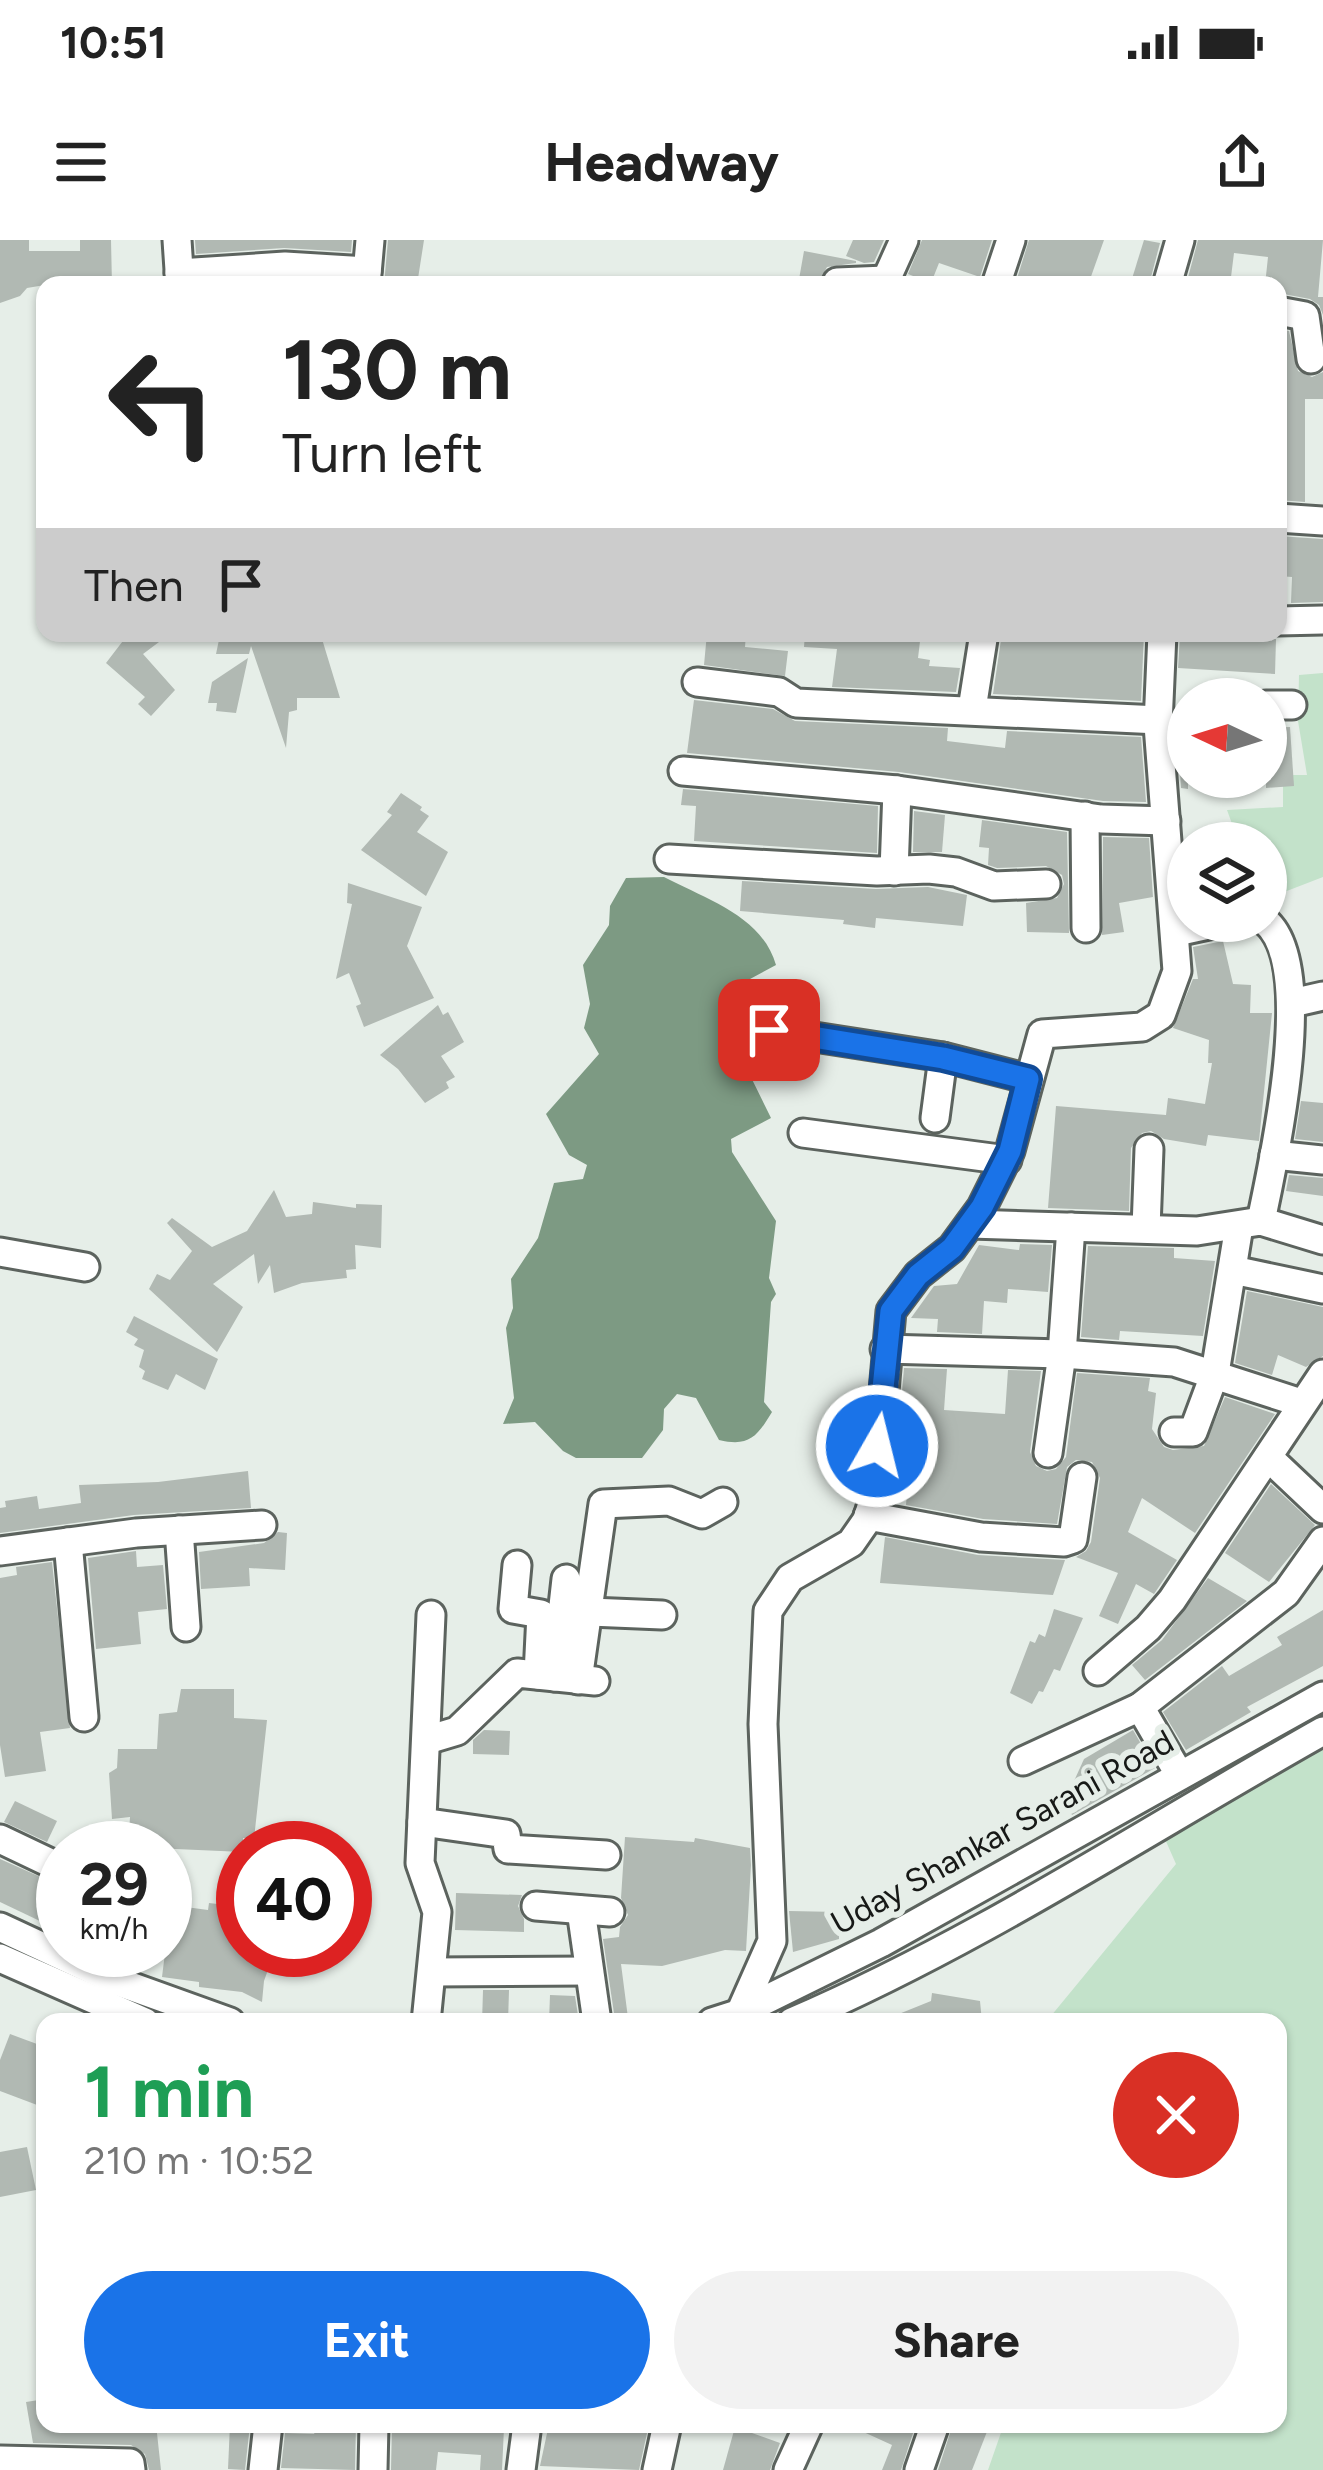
<!DOCTYPE html>
<meta charset="utf-8">
<style>
:root{--surface:#fff;--page:#f2f2f2;--text:#222;--muted:#767676;--accent:#1a73e8}
body{margin:0;font-family:Figtree,sans-serif;background:var(--page);color:var(--text);height:100vh;display:flex;flex-direction:column;font-size:45px;white-space:nowrap}
*{box-sizing:border-box;margin:0}
p{font-size:39px;color:var(--muted)}
.icon{flex:none;width:66px;height:66px;fill:none;stroke:currentColor;stroke-width:2;stroke-linecap:round;stroke-linejoin:round}
.map{position:relative;flex:1;overflow:hidden}
.side{position:absolute;left:36px;top:1773px;width:1251px;height:420px;display:flex;flex-direction:column;background:var(--surface);border-radius:24px;box-shadow:0 3px 9px #0004}
.side>*{flex:none}
.top-card{position:absolute;left:36px;top:36px;width:1251px;height:366px;border-radius:24px;box-shadow:0 3px 9px #0004;background:#fff;color:var(--text);overflow:hidden}
.needle{width:78px;rotate:274deg}
.controls{position:absolute;left:1167px;top:438px;display:grid;gap:24px}
.controls a{display:grid;place-items:center;width:120px;height:120px;border-radius:50%;background:var(--surface);box-shadow:0 3px 9px #0004;font-size:60px}
.speed{position:absolute;left:36px;top:1581px;display:flex;gap:24px;font-size:60px;font-weight:700;text-align:center}
.speed>*{display:grid;place-content:center;width:156px;height:156px;border-radius:50%;background:var(--surface);box-shadow:0 3px 9px #0004;line-height:1}
.speed small{font-size:30px;font-weight:400}
.speed .limit{border:18px solid #d22;background:#fff;color:#111}
.pin{position:absolute;display:grid;place-items:center;width:102px;height:102px;color:#fff;margin:-51px;border-radius:24px;box-shadow:0 6px 18px #0006}
.me{position:absolute;width:132px;margin:-66px;rotate:8deg;stroke-linejoin:round;filter:drop-shadow(0 0 9px #0008)}
.turn{display:flex;align-items:center;gap:42px;height:252px;padding:0 48px;font-size:54px}
.turn .icon{width:156px;height:156px;stroke-width:2.5}
.turn b{display:block;font-size:84px;line-height:102px}
.then{display:flex;align-items:center;height:114px;padding:0 48px;background:#0003;gap:24px;font-size:45px}
.round{display:grid;place-items:center;flex:none;width:126px;height:126px;border-radius:63px;background:var(--page)}
.summary{display:flex;align-items:center;justify-content:space-between;height:204px;padding:0 48px}
h1{font-size:72px;font-weight:700;line-height:90px;color:#1e9e55}
.primary-button{display:flex;gap:24px;margin-top:auto;padding:24px 48px}
.primary-button a{flex:1;height:138px;border-radius:72px;background:var(--accent);color:#fff;font-size:48px;font-weight:700;line-height:138px;text-align:center}
.primary-button a+a{background:var(--page);color:var(--text)}
.status{display:flex;justify-content:space-between;align-items:center;height:84px;padding:0 60px;background:var(--surface);direction:ltr}
.status svg{height:33px;fill:currentColor}
header{display:flex;justify-content:space-between;align-items:center;height:156px;padding:0 48px;background:var(--surface);font-size:54px;font-weight:700}
.map>svg:first-child{display:block}
.green{fill:#c3e2ca}
.water{fill:#7d9a83}
.building{fill:#b1b9b3}
.lines{fill:none;stroke-linecap:round;stroke-linejoin:round}
.minor-casing{stroke:#5c635e;stroke-width:33}
.minor{stroke:#fff;stroke-width:27}
.route-casing{stroke:#114b97;stroke-width:30}
.route{stroke:#1a73e8;stroke-width:21}
.labels{text-anchor:middle;dominant-baseline:central;stroke-width:12;stroke-linejoin:round;paint-order:stroke}
.street-label{font-size:33px;fill:#171917;stroke:#e6eee8}
</style>
<div class="status"><b>10:51</b><svg viewBox="0 0 49 12"><path d="M0 12V9h3v3zM5 12V6h3v6zM10 12V3h3v9zM15 12V0h3v12zM26 1h20v11H26zM47 4h2v5h-2z"/></svg></div>
<header><svg class="icon" aria-label="menu" viewBox="0 0 24 24"><path d="M4 6h16M4 12h16M4 18h16"/></svg>Headway<svg class="icon" aria-label="share" viewBox="0 0 24 24"><path d="M12 15V3M7 8l5-5 5 5M5 13v7h14v-7"/></svg></header>
<div class="map">
<svg width="1323" height="2230" viewBox="0 0 1323 2230">
<rect width="100%" height="100%" fill="#e6eee8"/>
<g class="green">
<polygon points="1323,433 1323,637 1266,659 1266,603 1239,603 1227,570 1283,567 1283,535 1307,535 1298,481 1299,435"/>
<polygon points="1323,1481 1323,2230 988,2230 1004,2184 1278,2184 1278,1782 1046,1782 1176,1624 1157,1581"/>
</g>
<path class="water" d="M664,637C706,659 762,676 776,725L737,746L729,809L743,821L771,878L731,899L732,912L776,981L769,1038L776,1054L771,1062L764,1162L772,1172C757,1197 749,1207 719,1200L696,1158L677,1154L664,1169L663,1190L642,1218H576L563,1211L535,1182L503,1184L514,1158L506,1088L513,1068L511,1039L538,998L554,943L583,939L587,925L569,915L546,874L599,814L584,788L590,764L583,725L609,685L610,666L626,638Z"/>
<g class="building">
<polygon points="0,0 29,0 29,11 80,11 80,0 111,0 112,45 45,45 27,48 20,56 0,63"/>
<polygon points="195,0 352,0 351,12 284,8 196,14"/>
<polygon points="388,0 424,0 417,45 384,45"/>
<polygon points="853,0 884,0 874,22 864,23 846,16"/>
<polygon points="922,0 992,0 980,37 939,23 931,43 908,34"/>
<polygon points="1029,0 1104,0 1088,45 1015,45"/>
<polygon points="1144,0 1160,3 1149,45 1130,45"/>
<polygon points="1198,0 1323,0 1318,57 1323,57 1323,75 1319,65 1310,59 1278,53 1278,45 1265,45 1268,17 1234,13 1230,45 1186,45"/>
<polygon points="804,11 856,21 856,23 827,27 818,45 798,45"/>
<polygon points="1278,89 1289,91 1298,131 1312,137 1323,132 1323,159 1305,159 1305,262 1278,260"/>
<polygon points="1278,296 1323,299 1323,362 1291,363 1292,337 1278,336"/>
<polygon points="129,393 171,393 143,414 175,450 151,476 138,464 145,457 106,423"/>
<polygon points="707,393 746,393 745,407 788,411 785,436 704,425"/>
<polygon points="805,393 921,393 918,418 930,420 929,426 960,428 956,452 832,447 837,409 804,407"/>
<polygon points="1002,393 1144,393 1141,461 993,454"/>
<polygon points="1230,393 1276,399 1275,434 1178,428 1180,395"/>
<polygon points="220,395 322,399 340,458 297,458 297,470 289,472 286,508 251,406 249,414 216,414"/>
<polygon points="248,418 236,473 216,471 217,463 208,463 212,442"/>
<polygon points="694,460 773,469 795,481 948,488 947,501 1005,508 1007,491 1141,497 1146,562 1103,561 899,532 687,513"/>
<polygon points="1176,475 1188,475 1188,549 1181,548"/>
<polygon points="1290,487 1294,546 1266,548 1266,488"/>
<polygon points="683,549 878,566 877,613 694,601 696,566 681,565"/>
<polygon points="401,553 422,567 420,570 429,576 417,592 448,612 426,656 361,610 392,575 387,572"/>
<polygon points="914,571 945,575 942,612 913,612"/>
<polygon points="982,580 1067,592 1069,693 1027,692 1026,663 1057,658 1064,644 1062,635 1046,626 997,628 988,625 989,608 979,607"/>
<polygon points="1103,597 1149,598 1153,657 1119,663 1124,692 1102,695"/>
<polygon points="742,641 876,649 928,647 967,655 963,686 876,678 875,688 843,684 844,680 740,671"/>
<polygon points="348,643 422,667 407,706 434,758 364,787 356,766 361,764 349,733 336,739 352,664 347,663"/>
<polygon points="1223,701 1233,744 1251,745 1250,773 1272,773 1259,901 1208,895 1206,906 1164,899 1151,891 1142,893 1131,908 1129,971 1048,968 1056,866 1166,875 1168,858 1205,864 1212,823 1208,823 1209,800 1173,788 1193,739 1198,739 1193,707"/>
<polygon points="438,765 443,775 448,772 464,802 441,816 455,837 446,842 449,848 425,863 398,829 380,815"/>
<polygon points="1301,861 1323,863 1323,902 1295,899"/>
<polygon points="1289,935 1323,938 1323,956 1286,951"/>
<polygon points="274,950 286,977 312,974 313,962 356,968 356,964 382,965 381,1008 355,1005 356,1029 346,1030 347,1038 302,1043 274,1053 270,1025 258,1044 254,1014 213,1044 243,1067 217,1112 149,1049 157,1034 170,1040 192,1011 167,983 172,978 212,1007 247,991"/>
<polygon points="1020,1004 1052,1005 1048,1052 1008,1049 1007,1063 984,1061 982,1094 937,1092 938,1079 911,1078 934,1046 957,1044 979,1005 1019,1010"/>
<polygon points="1088,1006 1174,1008 1174,1018 1215,1021 1203,1096 1120,1091 1119,1100 1081,1097"/>
<polygon points="1247,1051 1323,1067 1323,1116 1306,1127 1278,1115 1272,1135 1235,1123"/>
<polygon points="134,1076 218,1119 205,1150 176,1134 168,1150 142,1139 145,1131 139,1127 144,1110 134,1105 138,1099 126,1092"/>
<polygon points="904,1128 947,1129 944,1170 1005,1174 1008,1130 1041,1131 1030,1212 1036,1226 1047,1231 1056,1229 1066,1217 1077,1133 1150,1138 1148,1151 1156,1153 1152,1189 1164,1207 1173,1210 1204,1206 1225,1157 1275,1174 1195,1293 1142,1258 1128,1292 1177,1320 1154,1354 1136,1344 1118,1384 1099,1376 1118,1333 1076,1317 1086,1311 1091,1302 1100,1238 1092,1222 1076,1220 1067,1227 1057,1284 983,1279 906,1265 909,1227 896,1226"/>
<polygon points="248,1231 251,1268 134,1275 0,1293 0,1268 6,1267 5,1261 37,1256 39,1269 81,1263 79,1245 158,1242"/>
<polygon points="1271,1244 1315,1285 1269,1342 1225,1313"/>
<polygon points="278,1292 287,1293 285,1330 249,1328 250,1346 201,1349 199,1312 264,1303"/>
<polygon points="885,1297 978,1315 1065,1320 1053,1355 880,1343"/>
<polygon points="136,1311 137,1327 163,1325 167,1369 138,1372 141,1404 96,1409 88,1318"/>
<polygon points="52,1322 70,1488 40,1492 46,1531 5,1537 0,1505 0,1338 17,1335 16,1327"/>
<polygon points="1208,1338 1247,1361 1145,1440 1132,1425 1162,1400"/>
<polygon points="1054,1369 1083,1378 1060,1431 1054,1429 1043,1452 1039,1451 1032,1464 1010,1453 1030,1401 1035,1403 1039,1394 1045,1397"/>
<polygon points="1323,1370 1323,1426 1247,1467 1251,1472 1186,1510 1163,1472 1222,1426 1229,1436 1282,1405 1277,1397"/>
<polygon points="181,1449 234,1449 234,1478 267,1480 254,1599 243,1598 243,1612 153,1608 154,1592 129,1592 130,1577 112,1579 109,1533 117,1528 118,1509 157,1509 159,1474 177,1472"/>
<polygon points="484,1490 510,1491 509,1515 473,1514 473,1500"/>
<polygon points="1133,1490 1155,1528 1072,1575 1065,1561 1084,1519"/>
<polygon points="15,1561 57,1581 47,1602 4,1582"/>
<polygon points="625,1597 694,1602 695,1598 750,1608 751,1625 746,1711 725,1710 662,1726 621,1724 628,1778 615,1780 603,1699 619,1697 620,1687 628,1675 621,1658"/>
<polygon points="0,1619 63,1647 63,1692 0,1662"/>
<polygon points="456,1653 522,1655 518,1666 524,1679 524,1692 455,1690"/>
<polygon points="209,1663 243,1667 243,1710 275,1710 264,1741 262,1762 242,1752 199,1747 199,1742 162,1737 171,1665 208,1670"/>
<polygon points="789,1671 839,1672 839,1699 793,1712"/>
<polygon points="483,1750 509,1750 508,1782 482,1782"/>
<polygon points="932,1753 980,1761 982,1782 879,1782 931,1761"/>
<polygon points="550,1755 575,1756 579,1782 549,1782"/>
<polygon points="10,1794 45,1807 45,1868 0,1851 0,1820"/>
<polygon points="27,1907 36,1950 0,1957 0,1912"/>
<polygon points="45,2159 45,2184 156,2184 161,2230 149,2230 145,2214 131,2205 33,2203 26,2162"/>
<polygon points="230,2184 250,2185 245,2230 228,2229"/>
<polygon points="319,2184 356,2184 355,2230 281,2228 285,2193 314,2194"/>
<polygon points="392,2184 504,2188 502,2230 480,2230 481,2215 438,2212 436,2230 391,2230"/>
<polygon points="549,2184 649,2184 639,2230 540,2226"/>
<polygon points="846,2184 916,2184 901,2230 882,2230 892,2205"/>
<polygon points="953,2184 990,2184 972,2230 938,2230"/>
<polygon points="735,2187 780,2203 770,2230 723,2230"/>
</g>
<g class="lines">
<g class="minor-casing">
<g id="minor">
<polyline points="177,0 180,45"/>
<polyline points="179,33 285,26 367,31"/>
<polyline points="366,45 370,0"/>
<polyline points="836,45 837,42 886,40"/>
<polyline points="891,45 886,40 904,0"/>
<polyline points="996,45 1011,0"/>
<polyline points="1167,45 1180,0"/>
<polyline points="1278,71 1305,76 1311,119"/>
<polyline points="1278,278 1323,281"/>
<polyline points="1278,381 1323,380"/>
<polyline points="697,442 779,452 796,463 1159,480"/>
<polyline points="1266,465 1292,465"/>
<polyline points="972,469 984,393"/>
<polyline points="683,531 897,550 1101,579 1166,581"/>
<polyline points="1085,576 1086,688"/>
<polyline points="669,619 877,631 929,629 956,632 994,646 1046,644"/>
<polyline points="894,631 897,550"/>
<polyline points="1176,692 1227,681"/>
<polyline points="1292,763 1323,756"/>
<polyline points="769,790 943,817 1029,839"/>
<polyline points="935,878 943,817"/>
<polyline points="803,893 1007,920"/>
<polyline points="1274,915 1323,920"/>
<path d="M1261,981C1274,919 1318,724 1265,681"/>
<polyline points="970,984 1197,991 1261,981 1323,1000"/>
<polyline points="1146,988 1149,909"/>
<polyline points="0,1012 85,1027"/>
<polyline points="1233,1030 1323,1049"/>
<polyline points="885,1109 1062,1114 1174,1122 1301,1163"/>
<polyline points="1174,1192 1193,1192 1215,1133 1239,986"/>
<polyline points="1048,1213 1062,1114 1071,987"/>
<polyline points="1268,1217 1323,1269"/>
<polyline points="868,1276 981,1297 1064,1302 1073,1299 1082,1237"/>
<polyline points="179,1290 186,1387"/>
<polyline points="68,1302 84,1477"/>
<polyline points="0,1311 136,1293 262,1285"/>
<polyline points="517,1325 513,1369 541,1374 538,1435"/>
<polyline points="590,1372 662,1375"/>
<polyline points="1098,1431 1148,1388 1172,1360 1323,1134"/>
<polyline points="555,1437 566,1339"/>
<polyline points="578,1440 603,1264 669,1261 702,1274 723,1262"/>
<polyline points="427,1500 457,1491 517,1433 595,1441"/>
<polyline points="1023,1521 1140,1467"/>
<polyline points="1179,1534 1140,1467 1286,1353 1323,1301"/>
<polyline points="422,1582 506,1594 508,1609 606,1615"/>
<polyline points="0,1599 63,1629"/>
<polyline points="536,1666 610,1672"/>
<polyline points="581,1670 597,1782"/>
<polyline points="0,1687 116,1741 230,1782"/>
<polyline points="0,1718 145,1782"/>
<polyline points="432,1732 589,1731"/>
<polyline points="426,1782 437,1672 420,1623 431,1375"/>
<polyline points="712,1782 737,1774 881,1703 1323,1456"/>
<polyline points="736,1782 772,1701 763,1484 768,1371 790,1338 851,1303 867,1280 875,1254 891,1071 918,1035 952,1008 982,967 1010,911 1042,794 1142,787 1161,775 1177,731 1158,485 1162,393"/>
<path d="M792,1782C978,1702 1147,1590 1323,1491"/>
<polyline points="0,2220 130,2223 131,2230"/>
<polyline points="263,2230 268,2184"/>
<polyline points="373,2230 374,2184"/>
<polyline points="521,2230 527,2184"/>
<polyline points="657,2230 667,2184"/>
<polyline points="788,2230 809,2184"/>
<polyline points="919,2230 935,2184"/>
</g>
</g>
<use href="#minor" class="minor"/>
</g>
<g class="lines">
<g class="route-casing">
<polyline id="route" points="769,790 943,818 1028,839 1010,911 982,967 952,1008 918,1035 891,1071 877,1206"/>
</g>
<use href="#route" class="route"/>
</g>
<g class="labels">
<g class="street-label">
<text transform="translate(1002 1592) rotate(-29)">Uday Shankar Sarani Road</text>
</g>
</g>
</svg>
<div class="controls">
<a><svg class="needle" viewBox="-14 -14 28 28"><path d="M0-13l5 13h-10z" fill="#e53935"/><path d="M0 13l5-13h-10z" fill="#767676"/></svg></a>
<a><svg class="icon" aria-label="layers" viewBox="0 0 24 24"><path d="M12 4l9 5-9 5-9-5zM3 14l9 5 9-5"/></svg></a>
</div>
<div class="speed"><div>29<small>km/h</small></div><div class="limit">40</div></div>
<div class="pin" style="left:769px;top:790px;background:#d93025"><svg class="icon" aria-label="arrive" viewBox="0 0 24 24"><path d="M6 21V4h12l-3 4 3 4H6"/></svg></div>
<svg class="me" style="left:877px;top:1206px" viewBox="-20 -20 40 40"><circle r="17" fill="#1a73e8" stroke="#fff" stroke-width="3"/><path d="M0-11L8 9 0 5-8 9z" fill="#fff"/></svg>
<div class="top-card">
<div class="turn"><svg class="icon" aria-label="left" viewBox="0 0 24 24"><path d="M17 20v-9H6M10 6l-5 5 5 5"/></svg><div><b>130 m</b>Turn left</div></div>
<div class="then">Then<svg class="icon" aria-label="arrive" viewBox="0 0 24 24"><path d="M6 21V4h12l-3 4 3 4H6"/></svg></div>
</div>
<section class="side">
<div class="summary"><div><h1>1 min</h1><p>210 m · 10:52</p></div><a class="round" style="background:#d93025;color:#fff"><svg class="icon" aria-label="close" viewBox="0 0 24 24"><path d="M6 6l12 12M18 6L6 18"/></svg></a></div>
<div class="primary-button"><a>Exit</a><a>Share</a></div>
</section>
</div>
